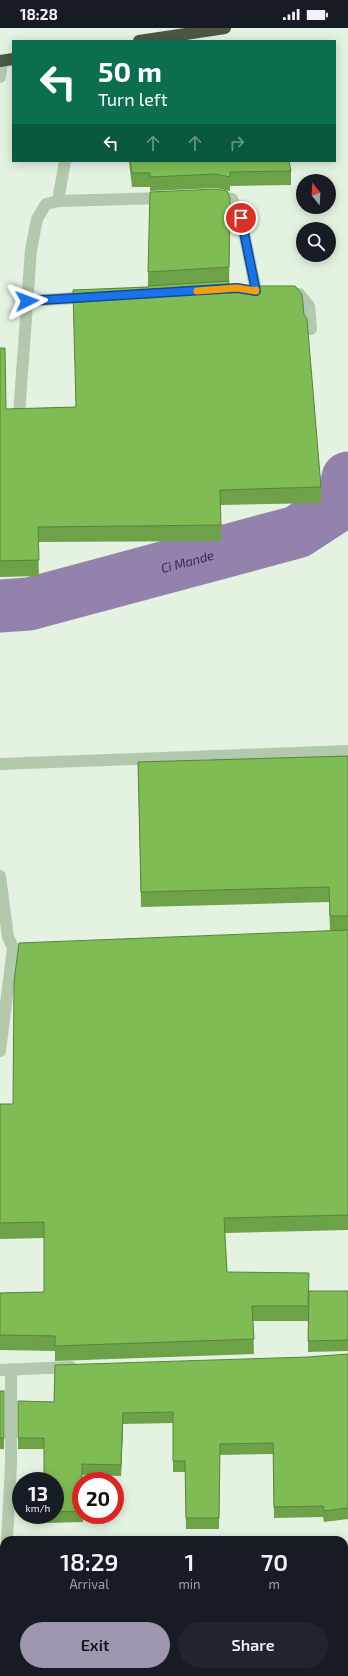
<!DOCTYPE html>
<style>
:root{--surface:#171b24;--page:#20242c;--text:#f1f3f6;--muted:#9ea1a6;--accent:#9e96ae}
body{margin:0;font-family:"Exo 2",sans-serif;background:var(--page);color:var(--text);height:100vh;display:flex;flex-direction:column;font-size:15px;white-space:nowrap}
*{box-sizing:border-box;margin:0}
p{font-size:13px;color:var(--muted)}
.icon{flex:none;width:22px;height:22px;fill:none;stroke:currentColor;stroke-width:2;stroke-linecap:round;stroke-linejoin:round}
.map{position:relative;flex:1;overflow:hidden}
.drawer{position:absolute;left:0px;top:1508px;width:348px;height:140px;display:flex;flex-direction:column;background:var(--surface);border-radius:12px 12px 0 0;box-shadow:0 2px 10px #0003}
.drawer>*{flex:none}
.banner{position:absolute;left:12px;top:12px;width:324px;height:122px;border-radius:0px;box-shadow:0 2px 10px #0003;background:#0b6e4f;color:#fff;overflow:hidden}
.needle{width:26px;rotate:342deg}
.buttons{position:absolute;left:296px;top:146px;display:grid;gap:8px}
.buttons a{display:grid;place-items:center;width:40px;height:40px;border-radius:50%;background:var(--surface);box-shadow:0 2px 10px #0003;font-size:20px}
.speed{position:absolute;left:12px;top:1444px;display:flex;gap:8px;font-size:20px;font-weight:700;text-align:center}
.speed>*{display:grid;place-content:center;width:52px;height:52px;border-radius:50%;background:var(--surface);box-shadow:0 2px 10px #0003;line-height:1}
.speed small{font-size:10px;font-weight:400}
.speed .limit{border:6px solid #d22;background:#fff;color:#111}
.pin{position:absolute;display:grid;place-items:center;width:34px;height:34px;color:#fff;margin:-17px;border:2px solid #fff;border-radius:50%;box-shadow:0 1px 4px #0007}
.me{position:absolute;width:44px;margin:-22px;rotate:87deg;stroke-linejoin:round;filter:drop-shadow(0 0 3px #0008)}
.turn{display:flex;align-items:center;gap:14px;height:84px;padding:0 20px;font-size:18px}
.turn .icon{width:52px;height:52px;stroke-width:2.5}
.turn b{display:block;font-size:28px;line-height:34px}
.lanes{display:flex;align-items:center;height:38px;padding:0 20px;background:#0003;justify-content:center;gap:20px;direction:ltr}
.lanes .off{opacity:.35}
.eta{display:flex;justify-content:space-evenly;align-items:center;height:68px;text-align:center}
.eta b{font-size:24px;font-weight:600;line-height:28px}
.primary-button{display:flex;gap:8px;margin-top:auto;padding:8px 20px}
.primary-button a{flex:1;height:46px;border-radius:24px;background:var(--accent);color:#111;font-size:16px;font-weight:600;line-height:46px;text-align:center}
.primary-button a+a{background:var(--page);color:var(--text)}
.status{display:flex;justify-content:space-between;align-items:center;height:28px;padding:0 20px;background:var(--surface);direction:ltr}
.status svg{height:11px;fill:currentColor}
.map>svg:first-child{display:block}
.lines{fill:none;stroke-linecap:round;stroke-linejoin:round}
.river{stroke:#9382ac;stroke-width:53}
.minor{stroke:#b3c9ad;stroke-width:12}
.highway{stroke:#4a5843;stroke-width:12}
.wall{fill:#6da248}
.shaded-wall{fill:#59843b}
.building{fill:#7fbc54;stroke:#59843b}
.route-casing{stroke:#114b97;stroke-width:10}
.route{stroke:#1a73e8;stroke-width:7}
.slow{stroke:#f59e0b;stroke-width:7}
.labels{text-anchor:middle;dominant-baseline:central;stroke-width:3.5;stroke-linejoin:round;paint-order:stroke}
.water-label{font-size:13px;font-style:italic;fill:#392457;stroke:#eff9ed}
</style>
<div class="status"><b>18:28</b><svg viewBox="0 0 49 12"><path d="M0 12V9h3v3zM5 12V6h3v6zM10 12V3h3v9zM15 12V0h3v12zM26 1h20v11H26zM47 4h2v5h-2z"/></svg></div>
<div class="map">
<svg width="348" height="1648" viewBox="0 0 348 1648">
<rect width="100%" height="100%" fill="#e3f2e1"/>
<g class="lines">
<path class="river" id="s1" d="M0,578L29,576L297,504L343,474L348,450"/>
<g class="minor">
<polyline points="0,49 2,33"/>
<polyline points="65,133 58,173 165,170"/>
<polyline points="215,168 224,169 232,171 241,190 256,263"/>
<polyline points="287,265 299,266 309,278 311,301"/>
<polyline points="27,273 89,269"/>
<polyline points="19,386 31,222 37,191 46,176 58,173"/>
<polyline points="0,736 348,723"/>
<polyline points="0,848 8,909 13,920 0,1023"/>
<polyline points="13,920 23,923 33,923"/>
<polyline points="0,1342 71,1339"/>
<polyline points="7,1512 11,1437 11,1341"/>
<polyline points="1,1648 4,1587"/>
</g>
<g class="highway">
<polyline points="139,13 225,0"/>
<polyline points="0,33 13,31"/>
</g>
</g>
<g class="wall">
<polygon points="129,133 289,133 291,143 291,157 230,158 230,163 216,160 150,163 150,159 132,159"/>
<polygon points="230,184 229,258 321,459 321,475 220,477 221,513 38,514 39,548 0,549 0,320 6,381 76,379 73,262 148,259 148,244"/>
<polygon points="348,728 348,1202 225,1205 227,1244 309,1263 348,1263 348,1323 308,1324 308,1293 253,1293 254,1326 55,1333 55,1323 0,1322 0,1265 44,1264 44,1210 0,1211 0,1076 13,1076 330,903 329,874 141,879 138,734"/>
<polygon points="348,1326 348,1491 324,1494 323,1489 274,1490 273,1426 220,1427 219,1501 186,1501 185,1444 173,1444 173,1395 123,1396 121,1448 82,1447 81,1453 81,1487 83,1487 83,1494 45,1495 45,1487 55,1487 55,1453 44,1421 18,1421 18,1373 54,1374 308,1329"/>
<rect x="0" y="1363" width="4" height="58"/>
<polygon points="344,1536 348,1536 348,1627 344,1628"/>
</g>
<polygon class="shaded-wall" points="123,1385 123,1396 121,1448 121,1437"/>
<g class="building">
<polygon points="130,133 289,133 291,143 230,144 230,149 216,146 150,149 150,145 132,145"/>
<polygon points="216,161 227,163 230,170 229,239 148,244 150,164"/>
<polygon points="229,253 228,258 295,258 302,266 304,286 307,291 321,459 220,462 221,497 38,499 39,532 0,533 0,320 5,320 6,381 76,379 73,262 148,259 148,258"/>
<polygon points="348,728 348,888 330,888 329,859 141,864 138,734"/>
<polygon points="348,902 348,1187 224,1190 227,1244 309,1245 308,1278 252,1278 254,1311 55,1318 55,1308 0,1307 0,1265 44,1264 44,1194 0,1195 0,1076 13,1076 14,954 19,915"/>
<polygon points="309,1263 348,1263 348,1312 308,1313"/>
<polygon points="348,1326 348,1480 324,1483 323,1478 274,1479 273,1415 220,1416 219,1490 186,1490 185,1433 173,1433 173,1384 123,1385 121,1437 82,1436 82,1453 81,1453 81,1483 55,1484 55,1453 44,1453 44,1410 18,1410 18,1373 54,1374 55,1337 308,1329"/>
<rect x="0" y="1363" width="4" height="47"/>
<polygon points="344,1536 348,1536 348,1616 344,1617"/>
<rect x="47" y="1644" width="164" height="4"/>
</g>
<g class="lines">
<g class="route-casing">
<polyline id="route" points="27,273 237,260 256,263 241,190"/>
</g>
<use href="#route" class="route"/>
<polyline class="slow" points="197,263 237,260 256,263 256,262"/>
</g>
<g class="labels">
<g class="water-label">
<text stroke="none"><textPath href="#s1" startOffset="193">Ci Mande</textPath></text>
</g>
</g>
</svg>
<div class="buttons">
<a><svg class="needle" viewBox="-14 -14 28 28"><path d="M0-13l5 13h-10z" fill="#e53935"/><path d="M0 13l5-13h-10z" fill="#9ea1a6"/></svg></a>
<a><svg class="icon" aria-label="search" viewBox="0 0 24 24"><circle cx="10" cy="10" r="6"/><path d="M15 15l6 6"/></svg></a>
</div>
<div class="speed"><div>13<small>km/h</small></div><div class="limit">20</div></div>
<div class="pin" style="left:241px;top:190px;background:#d93025"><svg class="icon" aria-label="arrive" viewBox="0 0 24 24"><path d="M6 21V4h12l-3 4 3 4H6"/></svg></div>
<svg class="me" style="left:27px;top:273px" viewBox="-20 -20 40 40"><path d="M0-17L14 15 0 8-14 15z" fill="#1a73e8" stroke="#fff" stroke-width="4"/></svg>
<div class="banner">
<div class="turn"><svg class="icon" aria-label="left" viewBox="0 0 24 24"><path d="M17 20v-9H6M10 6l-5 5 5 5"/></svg><div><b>50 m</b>Turn left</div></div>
<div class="lanes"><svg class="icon" aria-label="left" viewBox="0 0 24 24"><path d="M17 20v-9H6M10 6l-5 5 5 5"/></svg><svg class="icon off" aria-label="ahead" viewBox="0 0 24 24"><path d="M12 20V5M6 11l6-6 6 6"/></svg><svg class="icon off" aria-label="ahead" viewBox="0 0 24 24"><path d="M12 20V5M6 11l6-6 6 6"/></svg><svg class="icon off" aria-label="right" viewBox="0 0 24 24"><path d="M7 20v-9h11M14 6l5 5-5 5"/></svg></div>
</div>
<section class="drawer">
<div class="eta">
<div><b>18:29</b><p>Arrival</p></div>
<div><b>1</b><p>min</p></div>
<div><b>70</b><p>m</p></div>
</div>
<div class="primary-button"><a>Exit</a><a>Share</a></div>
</section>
</div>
